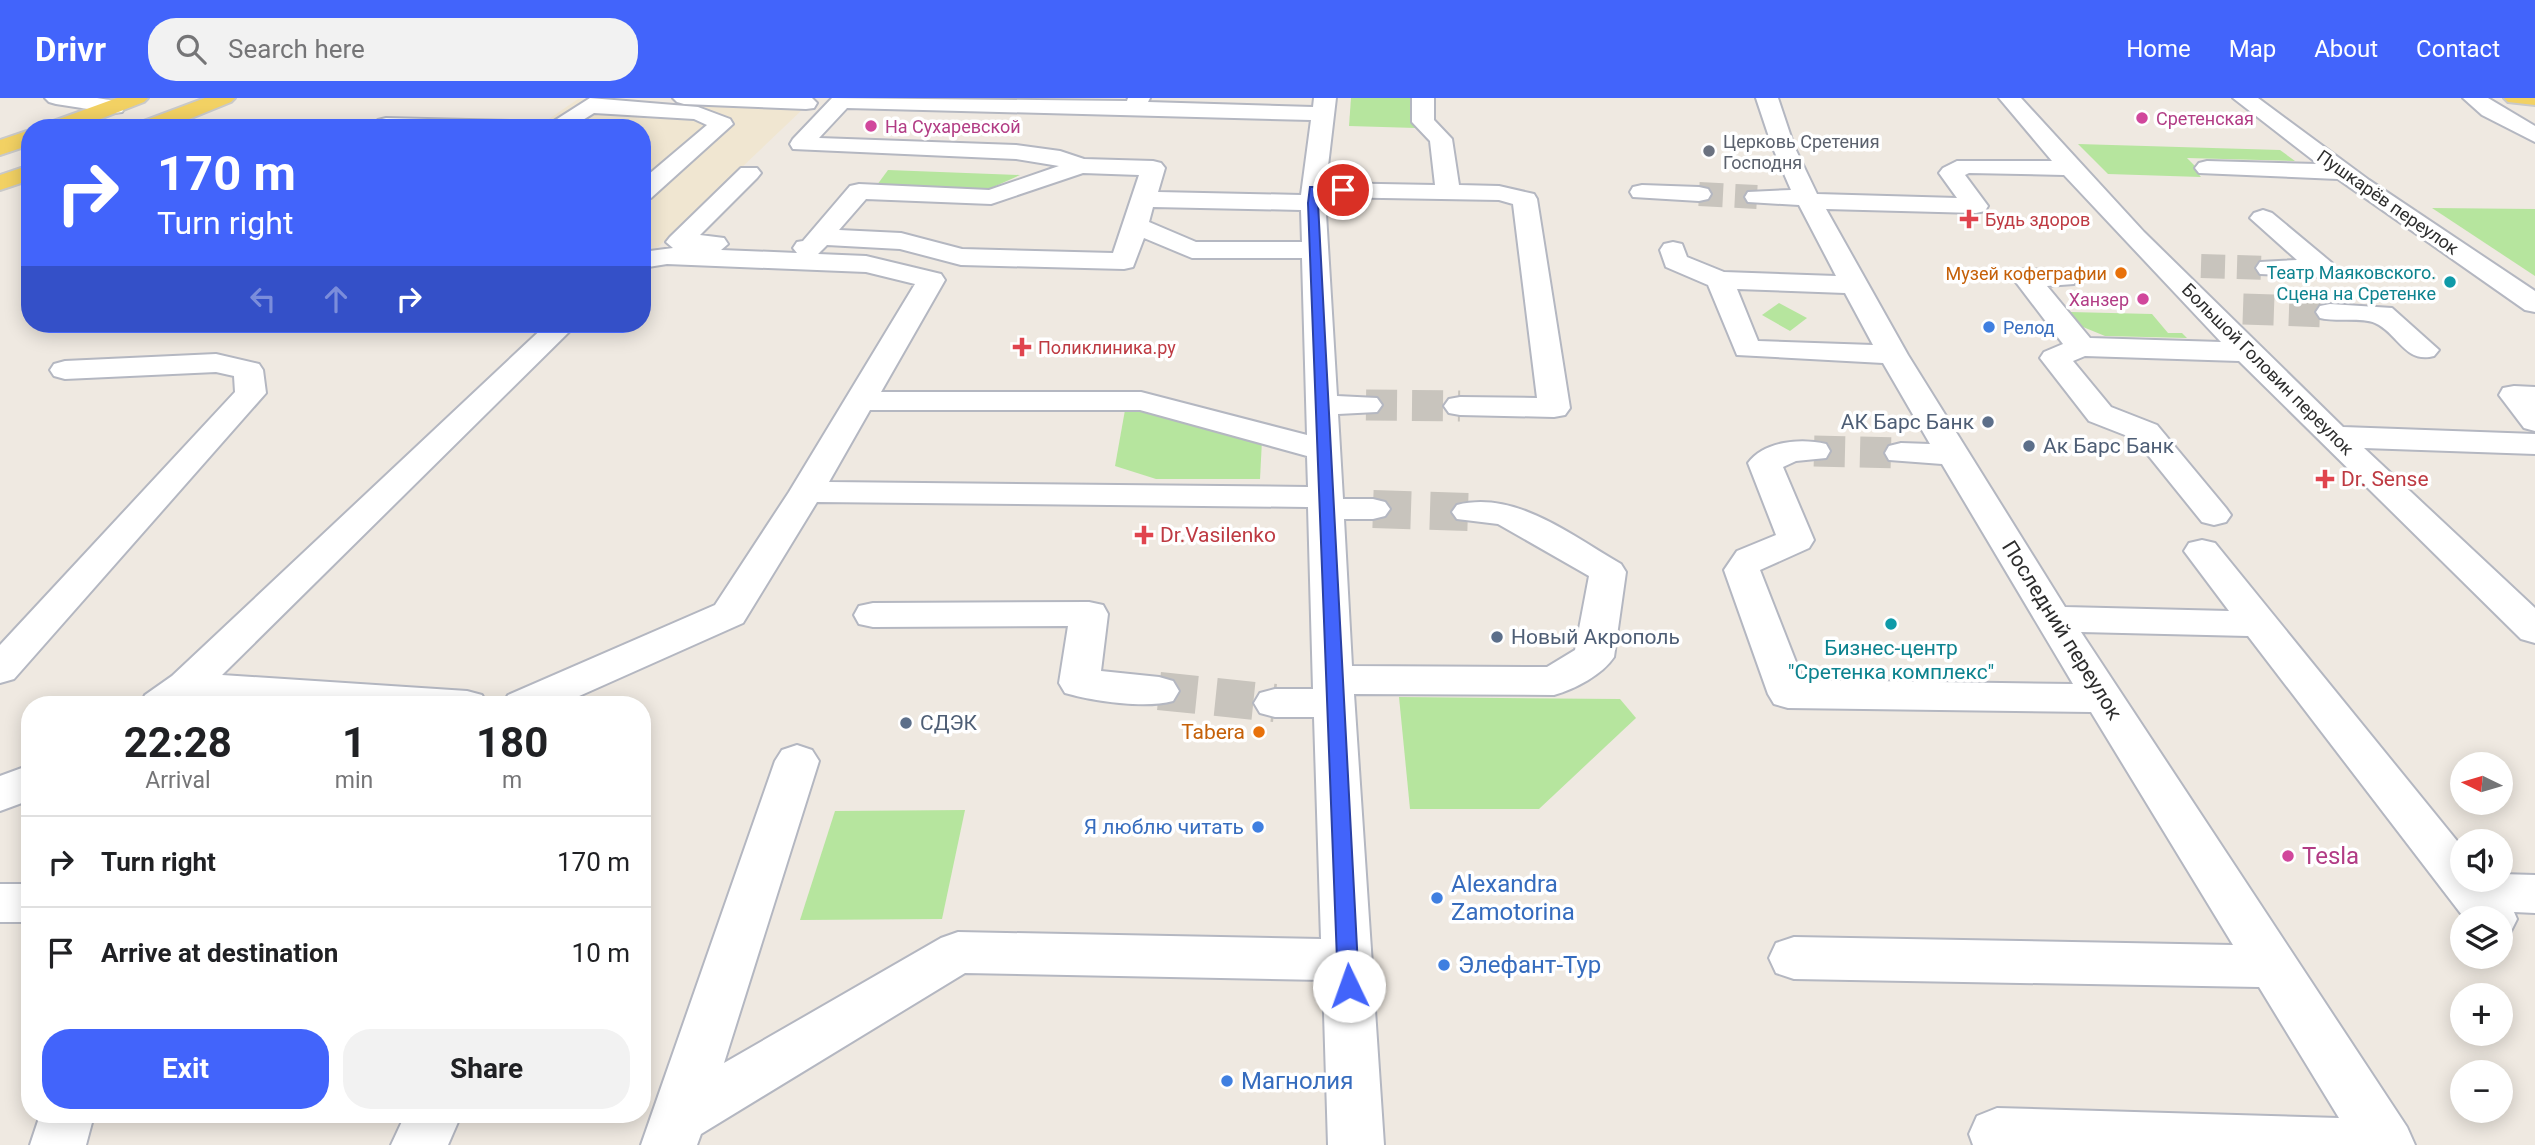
<!DOCTYPE html>
<meta charset="utf-8">
<style>
:root{--surface:#fff;--page:#f2f2f2;--text:#202124;--muted:#757577;--line:#e0e0e0;--accent:#4264fb}
body{margin:0;font-family:Roboto,sans-serif;background:var(--page);color:var(--text);height:100vh;display:flex;flex-direction:column;font-size:26px;white-space:nowrap}
*{box-sizing:border-box;margin:0}
p{font-size:23px;color:var(--muted)}
.icon{flex:none;width:38px;height:38px;fill:none;stroke:currentColor;stroke-width:2;stroke-linecap:round;stroke-linejoin:round}
.map{position:relative;flex:1;overflow:hidden}
.sheet{position:absolute;left:21px;top:598px;width:630px;height:427px;display:flex;flex-direction:column;background:var(--surface);border-radius:28px;box-shadow:0 4px 18px #0003}
.sheet>*{flex:none}
.hud{position:absolute;left:21px;top:21px;width:630px;height:214px;border-radius:28px;box-shadow:0 4px 18px #0003;background:#4264fb;color:#fff;overflow:hidden}
.needle{width:46px;rotate:275deg}
.fabs{position:absolute;left:2450px;top:654px;display:grid;gap:14px}
.fabs a{display:grid;place-items:center;width:63px;height:63px;border-radius:50%;background:var(--surface);box-shadow:0 4px 18px #0003;font-size:35px}
.pin{position:absolute;display:grid;place-items:center;width:60px;height:60px;color:#fff;margin:-30px;border:4px solid #fff;border-radius:50%;box-shadow:0 2px 7px #0007}
.me{position:absolute;width:77px;margin:-38px;rotate:357deg;stroke-linejoin:round;filter:drop-shadow(0 0 5px #0008)}
.turn{display:flex;align-items:center;gap:24px;height:147px;padding:0 21px;font-size:32px}
.turn .icon{width:91px;height:91px;stroke-width:2.5}
.turn b{display:block;font-size:49px;line-height:60px}
.lanes{display:flex;align-items:center;height:66px;padding:0 21px;background:#0003;justify-content:center;gap:35px;direction:ltr}
.lanes .off{opacity:.35}
.eta{display:flex;justify-content:space-evenly;align-items:center;height:119px;text-align:center}
.eta b{font-size:42px;font-weight:700;line-height:49px}
.cta{display:flex;gap:14px;margin-top:auto;padding:14px 21px}
.cta a{flex:1;height:80px;border-radius:28px;background:var(--accent);color:#fff;font-size:28px;font-weight:700;line-height:80px;text-align:center}
.cta a+a{background:var(--page);color:var(--text)}
ul{padding:0;list-style:none}
li{display:flex;align-items:center;gap:21px;height:91px;padding:0 21px;border-top:2px solid var(--line)}
li div{flex:1}
li b{display:block;font-size:26px}
li em{font-style:normal}
header{display:flex;align-items:center;gap:42px;box-sizing:border-box;height:98px;padding:0 35px;background:var(--accent);color:#fff}
header strong{font-size:33px}
nav{display:flex;gap:38px;margin-inline-start:auto;font-size:24px}
.search{width:490px;height:63px;background:var(--page);display:flex;align-items:center;gap:18px;box-sizing:border-box;padding:0 24px;border-radius:28px;color:var(--muted);font-size:26px}
.map>svg:first-child{display:block}
.education{fill:#f0e6d1}
.green{fill:#b6e59e}
.lines{fill:none;stroke-linecap:round;stroke-linejoin:round}
.minor-tunnel-far2{stroke:#c8c4bd;stroke-width:24;stroke-dasharray:24 12;stroke-linecap:butt}
.minor-tunnel-far1{stroke:#c8c4bd;stroke-width:31;stroke-dasharray:31 15;stroke-linecap:butt}
.minor-tunnel{stroke:#c8c4bd;stroke-width:38;stroke-dasharray:38 19;stroke-linecap:butt}
.minor-casing{stroke:#b4b7c1;stroke-width:4}
.major-casing{stroke:#c9c9c9;stroke-width:4}
.minor{fill:#fff;fill-rule:evenodd}
.major{fill:#f2d163;fill-rule:evenodd}
.route{fill:#4264fb;stroke:#2b41a3;stroke-width:2}
.hotel-dot{fill:#d1479c;stroke:#fff;stroke-width:2.5}
.worship-dot{fill:#6b7280;stroke:#fff;stroke-width:2.5}
.health-dot{fill:#e0444e;stroke:#fff;stroke-width:2.5}
.food-dot{fill:#e8710a;stroke:#fff;stroke-width:2.5}
.culture-dot{fill:#0f9aa8;stroke:#fff;stroke-width:2.5}
.shop-dot{fill:#3f7fe0;stroke:#fff;stroke-width:2.5}
.service-dot{fill:#5c6f8a;stroke:#fff;stroke-width:2.5}
.labels{text-anchor:middle;dominant-baseline:central;stroke-width:7;stroke-linejoin:round;paint-order:stroke}
.far-hotel-label{font-size:18px;fill:#b23c85;stroke:#fff;text-anchor:start}
.far-worship-label{font-size:18px;fill:#5b616d;stroke:#fff;text-anchor:start}
.far-street-label{font-size:18px;fill:#2e2e2e;stroke:#fff}
.far-health-label{font-size:18px;fill:#be3a42;stroke:#fff;text-anchor:start}
.far-culture-label{font-size:18px;fill:#0d838f;stroke:#fff;text-anchor:end}
.far-food-label{font-size:18px;fill:#c56008;stroke:#fff;text-anchor:end}
.far-shop-label{font-size:18px;fill:#366cbe;stroke:#fff;text-anchor:start}
.service-label{font-size:21px;fill:#4e5e75;stroke:#fff;text-anchor:start}
.health-label{font-size:21px;fill:#be3a42;stroke:#fff;text-anchor:start}
.street-label{font-size:21px;fill:#2e2e2e;stroke:#fff}
.culture-label{font-size:21px;fill:#0d838f;stroke:#fff}
.food-label{font-size:21px;fill:#c56008;stroke:#fff;text-anchor:end}
.shop-label{font-size:21px;fill:#366cbe;stroke:#fff;text-anchor:end}
.near-hotel-label{font-size:24px;fill:#b23c85;stroke:#fff;text-anchor:start}
.near-shop-label{font-size:24px;fill:#366cbe;stroke:#fff;text-anchor:start}
</style>
<header>
<strong>Drivr</strong>
<div class="search"><svg class="icon" aria-label="search" viewBox="0 0 24 24"><circle cx="10" cy="10" r="6"/><path d="M15 15l6 6"/></svg>Search here</div>
<nav><a>Home</a><a>Map</a><a>About</a><a>Contact</a></nav>
</header>
<div class="map">
<svg width="2535" height="1047" viewBox="0 0 2535 1047">
<rect width="100%" height="100%" fill="#efe9e1"/>
<polygon class="education" points="578,1 803,11 657,150 642,149 642,30 493,30 506,21 546,23"/>
<g class="green">
<polygon points="1351,0 1415,0 1416,30 1349,28"/>
<polygon points="2078,46 2280,52 2295,63 2187,60 2200,73 2196,73 2201,79 2108,76"/>
<polygon points="888,72 1020,77 989,91 877,87"/>
<polygon points="2432,110 2535,111 2535,178"/>
<polygon points="1779,205 1807,220 1790,233 1762,217"/>
<polygon points="2070,214 2152,216 2168,235 2182,235 2187,240 2105,238 2083,229"/>
<polygon points="1156,311 1262,342 1260,381 1156,381 1115,368 1125,312"/>
<polygon points="1399,599 1620,601 1636,620 1539,711 1410,711"/>
<polygon points="965,712 942,821 800,822 835,713"/>
</g>
<g class="lines">
<g class="minor-tunnel-far2">
<polyline points="1699,96 1757,99"/>
<polyline points="2201,168 2269,170"/>
</g>
<g class="minor-tunnel-far1">
<polyline points="2243,211 2330,214"/>
<polyline points="1366,307 1460,308"/>
<polyline points="1814,353 1901,355"/>
</g>
<g class="minor-tunnel">
<polyline points="1373,411 1469,414"/>
<polyline points="1159,593 1275,605"/>
</g>
<g class="minor-casing">
<g id="minor">
<polygon points="45,0 97,0 122,4 125,9 122,14 114,15 56,6 49,4"/>
<polygon points="590,0 698,9 730,21 733,26 651,100 642,102 642,82 707,27 694,21 594,15 570,30 543,30"/>
<polygon points="673,0 812,0 817,5 814,10 806,11 684,6 677,4"/>
<path d="M832,0L1127,3L1128,0H1150L1148,4L1313,9L1314,0H1336L1326,85L1435,87L1430,43L1412,24V0H1434V22L1452,41L1459,87L1499,88L1534,96L1537,101L1570,310L1565,317L1554,319L1460,317L1449,315L1444,308L1449,301L1460,299L1537,300L1513,106L1499,102L1325,99L1337,298L1377,300L1382,307L1377,314L1338,316L1343,401H1373L1385,404L1390,411L1385,418L1373,421H1344L1352,568L1547,569L1575,552L1589,478L1498,426L1457,421L1452,414L1457,407C1516,392 1572,438 1621,466L1626,474L1614,559C1602,577 1575,591 1554,597L1354,596L1384,1047H1328L1323,882L965,875L701,1036L697,1047H641L775,663L782,652L797,647L812,652L819,663L724,965L941,840L958,834L1321,841L1314,619H1275L1260,615L1254,605L1260,595L1275,591H1313L1308,409L817,404L743,525L559,607H502L508,597L715,507L789,394L915,186L866,174L667,166L642,170V154L673,150L666,144L670,139L741,70H757L761,75L757,80L700,137L724,140L728,146L721,152L797,155L793,150L797,144L803,143L850,88L859,86L989,92L1059,68L1016,61L793,51L790,46L793,41ZM847,10L1311,22L1301,97L1158,94L1165,70L1161,65L1153,63L1084,61L1060,53L1016,47L819,40ZM1083,75L1139,77L1113,155L962,151L901,135L839,132L866,101L991,106ZM1153,109L1301,112L1302,144H1196L1149,124ZM1144,140L1192,160H1302L1307,337L1141,294H881L945,182L941,176L866,158L818,156L827,147L900,151L961,167L1124,171L1133,169ZM870,312H1140L1307,358L1308,389L829,384Z"/>
<path d="M1756,0H1778L1794,48L1817,96L1957,100L1939,75L1943,70L1957,63H2052L1999,0H2021L2144,134L2343,329L2535,336V356L2364,350L2535,510V545L2521,541L2239,263L2085,258L2073,263L2111,309L2157,327L2226,410L2231,417L2226,424L2214,427L2202,424L2135,341L2089,323L2040,260L2044,254L2063,246L2012,179L2016,173L2026,171L2074,174L2078,180L2074,186L2047,188L2090,240L2221,244L2064,77L1969,75L1965,77L1988,108L1985,113L1976,115L1826,111L1908,257L2065,509L2229,513L2184,453L2189,445L2202,442L2215,445L2462,749V782H2501V776L2535,777V815L2514,814L2517,821L2510,835L2501,838V821H2465L2248,538L2081,534L2407,1029L2415,1047H1973L1969,1036L1977,1018L1997,1010L2339,1020L2259,889L1794,881L1776,875L1769,860L1776,845L1794,839L2233,847L2091,614L1788,610L1774,606L1768,596L1724,472L1737,453L1776,437L1748,365C1764,343 1801,340 1826,346L1830,353L1826,360L1796,363L1783,369L1814,442L1809,450L1760,472L1803,582L2073,586L1942,366L1889,362L1885,355L1889,348L1901,345L1930,346L1883,265L1737,257L1708,187L1666,169L1660,152L1664,146L1673,144L1682,146L1687,159L1724,174L1836,178L1799,107L1748,104L1745,99L1748,94L1791,92L1772,48ZM1737,191L1845,195L1873,247L1758,243Z"/>
<polygon points="2233,0 2258,0 2369,82 2535,193 2535,214 2525,212 2338,81 2199,75 2195,70 2199,65 2207,63 2318,66"/>
<polygon points="2463,0 2488,0 2535,28 2535,44 2482,17"/>
<polygon points="386,20 510,23 518,25 521,30 377,30 375,27 378,22"/>
<polygon points="1642,87 1699,89 1708,91 1711,96 1708,101 1699,103 1633,99 1630,94 1633,89"/>
<polygon points="2263,112 2272,115 2332,165 2336,171 2332,177 2323,179 2260,176 2256,170 2260,164 2297,162 2250,120 2254,115"/>
<path d="M2330,206L2392,210L2439,252L2434,258C2405,266 2398,235 2375,225C2363,219 2335,224 2320,220L2316,214L2320,208Z"/>
<polygon points="547,226 577,226 222,577 467,593 482,597 487,607 265,607 194,602 188,607 140,607 145,597 172,578"/>
<polygon points="216,256 259,266 263,272 266,295 14,581 0,585 0,547 235,294 234,278 216,274 65,281 54,278 50,272 54,266 65,263"/>
<polygon points="2514,288 2535,289 2535,333 2524,330 2499,297 2503,290"/>
<path d="M1089,504L1103,507L1108,516L1101,573L1159,579L1173,583L1179,593L1173,603C1145,611 1093,603 1065,595L1059,585L1068,528L873,529L859,526L854,517L859,508L873,505Z"/>
<polygon points="30,667 30,702 0,713 0,678"/>
<rect x="0" y="786" width="30" height="38"/>
<polygon points="40,1017 94,1017 86,1047 30,1047"/>
<polygon points="405,1017 461,1017 448,1047 391,1047"/>
</g>
</g>
<g class="major-casing">
<g id="major">
<polygon points="117,0 148,0 144,4 77,30 45,30 48,25"/>
<polygon points="205,0 235,0 231,4 167,30 135,30 138,25"/>
<polygon points="2504,0 2535,0 2535,7 2508,4"/>
<polygon points="30,32 30,47 0,57 0,42"/>
<polygon points="30,67 30,82 0,92 0,77"/>
</g>
</g>
<use href="#minor" class="minor"/>
<use href="#major" class="major"/>
</g>
<polygon class="route" points="1310,89 1343,89 1348,92 1343,95 1318,95 1318,105 1359,888 1356,894 1349,897 1341,894 1338,888 1308,105"/>
<g class="hotel-dot">
<circle cx="2142" cy="20" r="7"/>
<circle cx="871" cy="28" r="7"/>
<circle cx="2143" cy="201" r="7"/>
<circle cx="2288" cy="758" r="7"/>
</g>
<circle class="worship-dot" cx="1709" cy="53" r="7"/>
<g class="health-dot">
<path d="M1965.5 110.5h7v7h7v7h-7v7h-7v-7h-7v-7h7z"/>
<path d="M1018.5 238.5h7v7h7v7h-7v7h-7v-7h-7v-7h7z"/>
<path d="M2321.5 370.5h7v7h7v7h-7v7h-7v-7h-7v-7h7z"/>
<path d="M1140.5 426.5h7v7h7v7h-7v7h-7v-7h-7v-7h7z"/>
</g>
<g class="food-dot">
<circle cx="2121" cy="175" r="7"/>
<circle cx="1259" cy="634" r="7"/>
</g>
<g class="culture-dot">
<circle cx="2450" cy="184" r="7"/>
<circle cx="1891" cy="526" r="7"/>
</g>
<g class="shop-dot">
<circle cx="1989" cy="229" r="7"/>
<circle cx="1258" cy="729" r="7"/>
<circle cx="1437" cy="800" r="7"/>
<circle cx="1444" cy="867" r="7"/>
<circle cx="1227" cy="983" r="7"/>
</g>
<g class="service-dot">
<circle cx="1988" cy="324" r="7"/>
<circle cx="2029" cy="348" r="7"/>
<circle cx="1497" cy="539" r="7"/>
<circle cx="906" cy="625" r="7"/>
</g>
<g class="labels">
<g class="far-hotel-label">
<text x="2156" y="20">Сретенская</text>
<text x="885" y="28">На Сухаревской</text>
<text x="2129" y="201" text-anchor="end">Ханзер</text>
</g>
<g class="far-worship-label">
<text x="1723" y="43">Церковь Сретения<tspan x="1723" dy="21">Господня</tspan></text>
</g>
<g class="far-street-label">
<text transform="translate(2388 104) rotate(35)">Пушкарёв переулок</text>
<text transform="translate(2268 271) rotate(45)">Большой Головин переулок</text>
</g>
<g class="far-health-label">
<text x="1985" y="121">Будь здоров</text>
<text x="1038" y="249">Поликлиника.ру</text>
</g>
<g class="far-culture-label">
<text x="2436" y="174">Театр Маяковского.<tspan x="2436" dy="21">Сцена на Сретенке</tspan></text>
</g>
<g class="far-food-label">
<text x="2107" y="175">Музей кофеграфии</text>
</g>
<g class="far-shop-label">
<text x="2003" y="229">Релод</text>
</g>
<g class="service-label">
<text x="1974" y="324" text-anchor="end">АК Барс Банк</text>
<text x="2043" y="348">Ак Барс Банк</text>
<text x="1511" y="539">Новый Акрополь</text>
<text x="920" y="625">СДЭК</text>
</g>
<g class="health-label">
<text x="2341" y="381">Dr. Sense</text>
<text x="1160" y="437">Dr.Vasilenko</text>
</g>
<g class="street-label">
<text transform="translate(2062 532) rotate(58)">Последний переулок</text>
</g>
<g class="culture-label">
<text x="1891" y="550">Бизнес-центр<tspan x="1891" dy="24">"Сретенка комплекс"</tspan></text>
</g>
<g class="food-label">
<text x="1245" y="634">Tabera</text>
</g>
<g class="shop-label">
<text x="1244" y="729">Я люблю читать</text>
</g>
<g class="near-hotel-label">
<text x="2302" y="758">Tesla</text>
</g>
<g class="near-shop-label">
<text x="1451" y="786">Alexandra<tspan x="1451" dy="28">Zamotorina</tspan></text>
<text x="1458" y="867">Элефант-Тур</text>
<text x="1241" y="983">Магнолия</text>
</g>
</g>
</svg>
<div class="fabs">
<a><svg class="needle" viewBox="-14 -14 28 28"><path d="M0-13l5 13h-10z" fill="#e53935"/><path d="M0 13l5-13h-10z" fill="#757577"/></svg></a>
<a><svg class="icon" aria-label="sound" viewBox="0 0 24 24"><path d="M4 9h4l5-4v14l-5-4H4zM17 9q2 3 0 6"/></svg></a>
<a><svg class="icon" aria-label="layers" viewBox="0 0 24 24"><path d="M12 4l9 5-9 5-9-5zM3 14l9 5 9-5"/></svg></a>
<a>+</a>
<a>−</a>
</div>
<div class="pin" style="left:1343px;top:92px;background:#d93025"><svg class="icon" aria-label="arrive" viewBox="0 0 24 24"><path d="M6 21V4h12l-3 4 3 4H6"/></svg></div>
<svg class="me" style="left:1349px;top:888px" viewBox="-20 -20 40 40"><circle r="19" fill="#fff"/><path d="M0-13L10 11 0 6-10 11z" fill="#4264fb"/></svg>
<div class="hud">
<div class="turn"><svg class="icon" aria-label="right" viewBox="0 0 24 24"><path d="M7 20v-9h11M14 6l5 5-5 5"/></svg><div><b>170 m</b>Turn right</div></div>
<div class="lanes"><svg class="icon off" aria-label="left" viewBox="0 0 24 24"><path d="M17 20v-9H6M10 6l-5 5 5 5"/></svg><svg class="icon off" aria-label="ahead" viewBox="0 0 24 24"><path d="M12 20V5M6 11l6-6 6 6"/></svg><svg class="icon" aria-label="right" viewBox="0 0 24 24"><path d="M7 20v-9h11M14 6l5 5-5 5"/></svg></div>
</div>
<section class="sheet">
<div class="eta">
<div><b>22:28</b><p>Arrival</p></div>
<div><b>1</b><p>min</p></div>
<div><b>180</b><p>m</p></div>
</div>
<ul>
<li><svg class="icon" aria-label="right" viewBox="0 0 24 24"><path d="M7 20v-9h11M14 6l5 5-5 5"/></svg><div><b>Turn right</b></div><em>170 m</em></li>
<li><svg class="icon" aria-label="arrive" viewBox="0 0 24 24"><path d="M6 21V4h12l-3 4 3 4H6"/></svg><div><b>Arrive at destination</b></div><em>10 m</em></li>
</ul>
<div class="cta"><a>Exit</a><a>Share</a></div>
</section>
</div>
